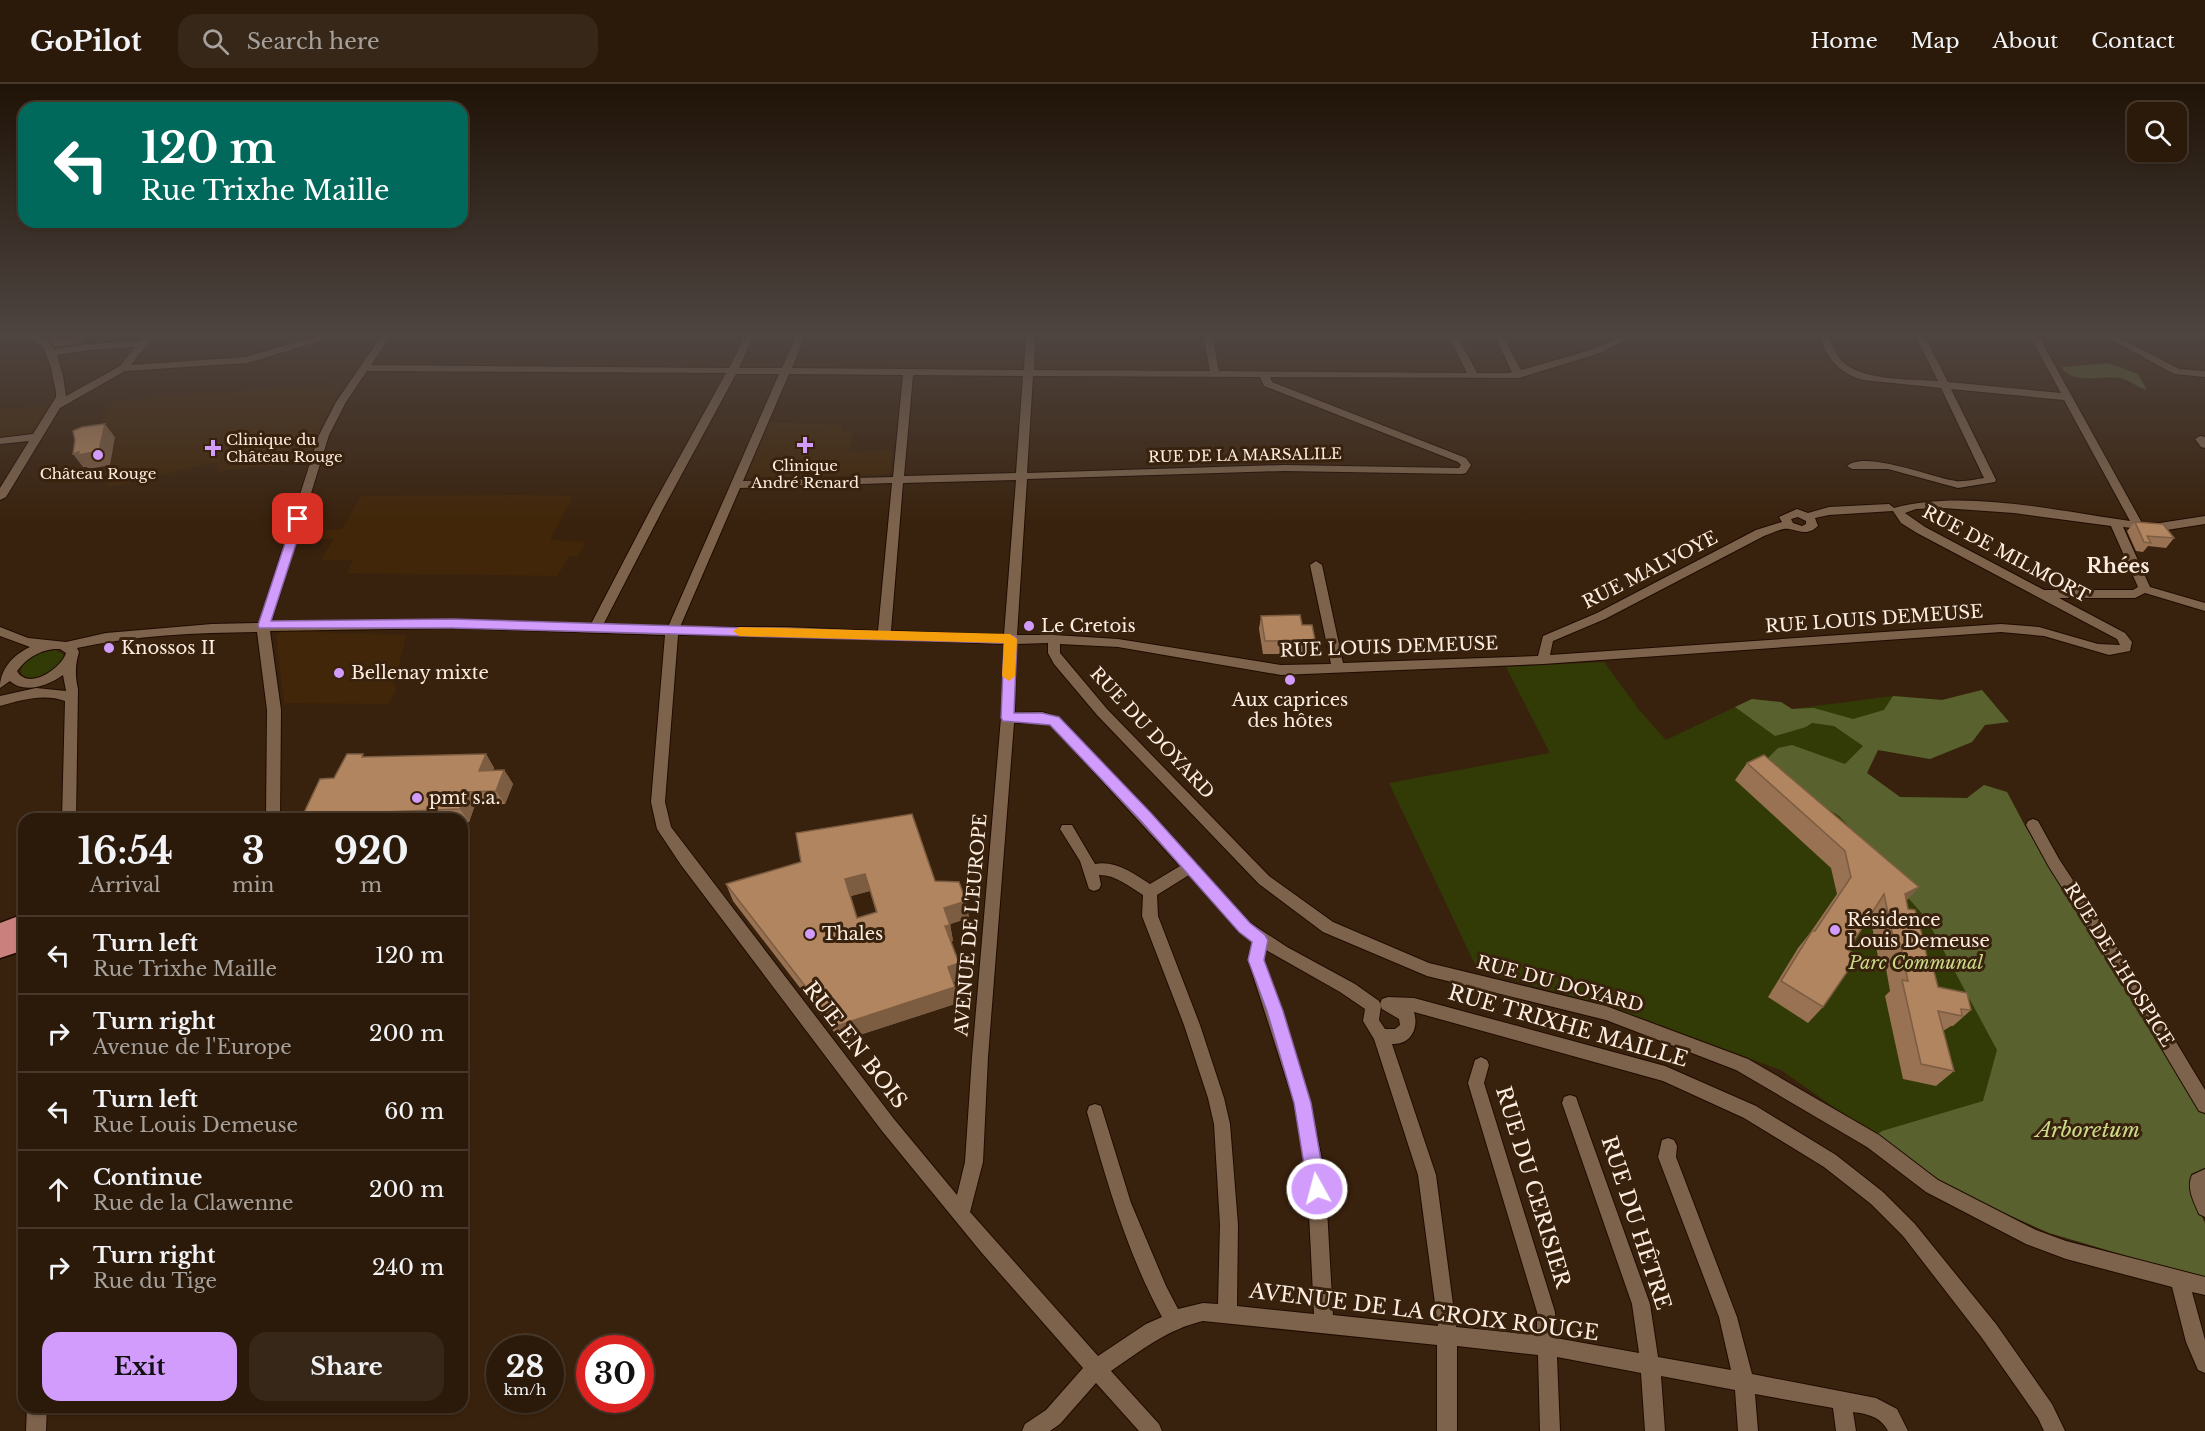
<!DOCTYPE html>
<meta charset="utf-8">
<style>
:root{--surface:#2b1a0a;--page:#372718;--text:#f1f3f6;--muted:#a6a19c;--line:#47382b;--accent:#d29cfd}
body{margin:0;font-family:"Libre Baskerville",serif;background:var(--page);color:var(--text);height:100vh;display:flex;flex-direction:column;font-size:22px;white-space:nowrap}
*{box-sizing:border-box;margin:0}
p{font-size:20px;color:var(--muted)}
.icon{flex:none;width:33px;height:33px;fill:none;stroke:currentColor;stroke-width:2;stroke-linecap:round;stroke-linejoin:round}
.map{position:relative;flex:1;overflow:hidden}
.sheet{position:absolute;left:18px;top:729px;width:450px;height:600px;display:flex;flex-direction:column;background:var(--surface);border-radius:18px;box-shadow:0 2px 4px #0004,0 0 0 2px var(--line)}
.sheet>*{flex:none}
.guide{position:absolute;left:18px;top:18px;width:450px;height:126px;border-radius:18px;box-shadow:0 2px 4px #0004,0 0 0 2px var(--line);background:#00695c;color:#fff;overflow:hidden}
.controls{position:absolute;left:2127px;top:18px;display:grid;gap:12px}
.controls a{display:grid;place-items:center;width:60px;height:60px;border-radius:12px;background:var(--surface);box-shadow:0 2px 4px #0004,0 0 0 2px var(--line);font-size:30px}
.speed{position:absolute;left:486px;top:1251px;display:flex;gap:12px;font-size:30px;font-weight:700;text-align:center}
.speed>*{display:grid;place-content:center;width:78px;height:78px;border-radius:50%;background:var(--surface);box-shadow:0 2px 4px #0004,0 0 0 2px var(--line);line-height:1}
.speed small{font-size:15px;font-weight:400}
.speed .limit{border:9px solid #d22;background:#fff;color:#111}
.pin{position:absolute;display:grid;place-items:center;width:51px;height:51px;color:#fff;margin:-26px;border-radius:12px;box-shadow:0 3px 9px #0006}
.me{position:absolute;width:66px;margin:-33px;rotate:353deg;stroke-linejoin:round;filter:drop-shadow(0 0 4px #0008)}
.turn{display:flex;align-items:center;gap:21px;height:126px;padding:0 24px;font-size:27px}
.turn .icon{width:78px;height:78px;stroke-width:2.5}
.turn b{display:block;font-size:42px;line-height:51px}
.eta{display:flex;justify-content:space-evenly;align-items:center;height:102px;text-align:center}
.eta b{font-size:36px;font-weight:700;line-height:42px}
.button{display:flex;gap:12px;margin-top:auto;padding:12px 24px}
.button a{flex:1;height:69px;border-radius:18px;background:var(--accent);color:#111;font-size:24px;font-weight:700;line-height:69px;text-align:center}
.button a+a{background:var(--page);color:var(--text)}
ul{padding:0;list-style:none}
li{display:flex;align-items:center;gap:18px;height:78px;padding:0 24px;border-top:2px solid var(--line)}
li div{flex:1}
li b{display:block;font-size:22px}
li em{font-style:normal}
header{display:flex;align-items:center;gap:36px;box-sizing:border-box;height:84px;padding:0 30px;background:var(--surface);border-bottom:2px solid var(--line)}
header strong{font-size:28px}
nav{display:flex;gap:33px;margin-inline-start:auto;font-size:21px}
.search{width:420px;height:54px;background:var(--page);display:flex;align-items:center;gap:15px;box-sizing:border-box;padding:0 21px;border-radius:18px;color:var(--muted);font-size:22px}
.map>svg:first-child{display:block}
.built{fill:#412609}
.green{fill:#323a06}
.forest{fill:#59622e}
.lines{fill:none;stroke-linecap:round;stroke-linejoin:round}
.minor-casing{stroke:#1f0b00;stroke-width:2}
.major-casing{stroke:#1f0b00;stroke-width:3}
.minor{fill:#7d634c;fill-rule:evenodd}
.major{fill:#ca807d;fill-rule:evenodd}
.wall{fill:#987252;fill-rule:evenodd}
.shaded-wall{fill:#7c5d42}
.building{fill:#b1855f;stroke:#7c5d42;stroke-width:1.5;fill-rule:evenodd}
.route{fill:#d29cfd;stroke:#8865a4;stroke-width:1.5}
.slow{fill:#f59e0b}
.poi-dot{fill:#d29cfd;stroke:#39220d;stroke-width:2}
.labels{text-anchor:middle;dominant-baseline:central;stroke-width:6;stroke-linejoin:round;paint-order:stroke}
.far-poi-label{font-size:15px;fill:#fcede0;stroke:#39220d}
.far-street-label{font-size:15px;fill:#fcede0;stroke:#39220d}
.street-label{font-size:18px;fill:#fcede0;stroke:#39220d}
.poi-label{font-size:18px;fill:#fcede0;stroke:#39220d;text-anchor:start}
.park-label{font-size:18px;font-style:italic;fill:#cbdb8a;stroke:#39220d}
.neighbourhood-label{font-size:20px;font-weight:bold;fill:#fcede0;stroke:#39220d}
.near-street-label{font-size:21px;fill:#fcede0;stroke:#39220d}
.near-park-label{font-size:21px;font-style:italic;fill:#cbdb8a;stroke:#39220d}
</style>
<header>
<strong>GoPilot</strong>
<div class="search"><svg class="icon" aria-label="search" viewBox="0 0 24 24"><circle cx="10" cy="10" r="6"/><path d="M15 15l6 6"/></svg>Search here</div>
<nav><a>Home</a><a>Map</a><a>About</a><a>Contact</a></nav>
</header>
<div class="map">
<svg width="2205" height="1347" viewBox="0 0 2205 1347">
<rect width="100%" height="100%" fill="#39220d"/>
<g class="built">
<polygon points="342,298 305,379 218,387 217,378 107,404 116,349 92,350 114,317 146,314 150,311 227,309"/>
<polygon points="49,322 29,352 0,354 0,325"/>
<polygon points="768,338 843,341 843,347 852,346 850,367 893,366 890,390 746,394"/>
<polygon points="524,411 573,412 550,456 585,458 578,472 570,472 557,492 347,489 353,476 321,476 334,454 306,457 309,448 342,445 361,412"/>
<polygon points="294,545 330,549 406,551 394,602 397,604 388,620 284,619 276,553 278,549"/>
</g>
<g class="green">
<path d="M55,566L63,570L64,574C57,589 36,598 22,591L21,584C29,572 41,567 55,566Z"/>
<polygon points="1604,578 1640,627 1666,656 1752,615 1781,618 1792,625 1893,612 1943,616 1982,606 2009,638 1985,641 1972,658 1930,675 1878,666 1867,689 1900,713 1967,714 1984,701 2007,708 2025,742 2205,1031 2205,1084 2191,1090 2194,1116 2205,1139 2049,1149 1875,1052 1781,986 1608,922 1478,887 1389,699 1550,669 1506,583"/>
</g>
<g class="forest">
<path d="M2108,279L2138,290L2147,306C2137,303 2129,296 2121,294C2105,291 2069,301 2062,283Z"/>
<polygon points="1982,606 2009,638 1985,641 1972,658 1930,675 1878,666 1867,689 1900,713 1967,714 1984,701 2007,708 2025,742 2126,898 2205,1031 2205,1084 2191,1090 2194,1116 2205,1139 2205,1195 2049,1149 1959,1109 1875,1052 1882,1047 1983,1017 1997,966 1926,834 1877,779 1864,759 1839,732 1760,682 1778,664 1792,661 1845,680 1863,662 1834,642 1812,639 1806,643 1775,652 1735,623 1752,615 1781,618 1792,625 1814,624 1853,635 1884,626 1893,612 1942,616"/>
</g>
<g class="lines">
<g class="minor-casing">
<g id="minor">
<path d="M26,251C40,251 47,252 54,265L89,260L140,257L145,251H154L131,281L246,273L320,251H364L359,254L321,257L247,279L125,287L60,324L6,413L0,416V404L29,357L0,360V354L33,350L56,313V308L51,284L43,262ZM135,263L120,282L66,312L63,292L57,271L89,266Z"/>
<path d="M382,251H391L371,281L729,284L746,251H754L739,284H782L797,251H805L792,284L1024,286L1026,251H1035L1034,286L1210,287L1203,251H1212L1219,287L1467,289L1448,251H1457L1477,289H1509L1512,288L1494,251H1502L1521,286L1594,265L1624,251H1635L1600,269L1519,294L1270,293L1272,298L1466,374L1471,381L1466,389L1462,390L1284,387L1027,395L1017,551H1054L1118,555L1281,581L1331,580L1310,481L1316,477L1322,481L1343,579L1538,572L1543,552L1597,529L1756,446L1782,438L1779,433L1797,425L1808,429L1829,423L1889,420L1894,424C1963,405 2059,427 2130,437L2064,316L1951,305L1996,396L1995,398L1958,404L1888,385H1852L1847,382C1866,366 1932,394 1956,397C1965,398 1976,395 1984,394L1941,304L1863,296C1839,289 1826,274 1820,251H1828C1832,259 1835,269 1841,276C1859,297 1911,295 1938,297L1915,251H1924L1948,298L2061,309L2029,251H2038L2142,439H2160L2205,432V440L2160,447L2123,443L2150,503L2205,519V527L2145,509L2135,514H2059L2125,549L2132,558L2130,567L2109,571L2044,552L2001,548L1543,580L1281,591L1118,563L1060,560V569L1107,625L1269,792L1333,838L1429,879L1606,922L1748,975L1879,1051L1938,1096L2036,1146L2066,1157L2205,1193V1211L2192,1208L2205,1256V1289L2198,1286L2186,1258L2172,1203L2066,1175L2026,1160L1926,1108L1867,1063L1736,986L1606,936L1427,892L1323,848L1259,800L1097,631L1054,580L1048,569V559L1016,560L1015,629L1042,628L1060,634L1151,729L1249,838L1287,863L1355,900L1379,917L1381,922L1379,936L1385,945H1395L1400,941L1399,935L1382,925L1380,920L1382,915L1388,913L1414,914L1665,982L1756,1022L1836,1071L1883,1108L1915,1140L1996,1240L2052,1320L2065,1347H2044L2038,1334L1982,1254L1903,1152L1871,1120L1824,1083L1744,1034L1663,997L1414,928C1419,944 1411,961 1392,960L1436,1091L1456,1243L1537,1251V1228L1468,999L1475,976L1481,973L1487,976L1489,981L1484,999L1555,1228L1556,1254L1639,1269L1632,1220L1562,1019L1564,1013L1570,1011L1576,1013L1578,1019L1650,1220L1658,1273L1731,1286L1719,1233L1658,1073L1662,1056L1668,1054L1674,1056L1677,1062L1676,1073L1737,1233L1752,1290L1876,1314L1897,1325L1908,1347H1888C1881,1333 1868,1330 1853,1328L1856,1347H1836L1833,1324L1755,1310L1758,1347H1738L1735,1306L1661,1292L1665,1347H1645L1641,1289L1557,1273L1560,1347H1540L1538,1271L1457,1262V1347H1437V1261L1203,1237C1168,1245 1140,1267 1111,1287L1159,1340L1162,1347H1139L1096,1299L1060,1340L1050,1347H1022L1025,1340L1046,1326L1083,1284L981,1168L882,1047L681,781L657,745L651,718L665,551L452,544L270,547L281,626L280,735H266L267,626L257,548C197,549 135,551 77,564L79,568C75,581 75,592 78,605L76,735H62L65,617C44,609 21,616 0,622V612L36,604L66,607L63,591C48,602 24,610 10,597L0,604C0,585 13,571 30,563L0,552V543L28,554L66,558L106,549L212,540L259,539L319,351L336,318ZM367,287L726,289L652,423L591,540L452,536L271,539L329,351L346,318ZM736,290H779L668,543L603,541L664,423ZM789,290L903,291L893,393L743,397ZM913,291L1023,292L1016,389L904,392ZM1033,292L1260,293L1264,302L1458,378L1461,381L1459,384L1284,381L1027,389ZM1016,396L1004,551L891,547L903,399ZM892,399L878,547L785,543H680L740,404ZM1943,424L2014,429L2111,442L2138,503L2133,506H2044L1925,443L1905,429L1916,425ZM1893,427L1901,439L1917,449L2117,555L2120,561L2098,560L2039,543L2001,540L1550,571L1553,557L1605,535L1764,452C1772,449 1781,444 1789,445C1801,447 1807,452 1818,442L1815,434L1829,431ZM1798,433L1806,437V440L1802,442L1793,439L1791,435ZM678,551H785L1004,560L1001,634L972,973L965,1078L957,1111L894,1035L671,743L665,718ZM54,565H60L66,569C61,585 28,607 17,587C26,575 38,567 54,565ZM1042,638L1050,640L1180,782L1150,800C1134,790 1116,776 1095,780L1072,741H1062L1060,745L1080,777L1089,805L1094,807L1099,805L1101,801L1099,791C1116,791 1128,802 1143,811L1142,832L1184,941L1208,1014L1214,1040L1220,1141L1218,1220L1203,1219L1178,1225L1166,1202L1131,1119L1101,1022L1095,1020L1089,1022L1087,1028C1107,1098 1127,1169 1162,1233L1146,1240L1098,1272L970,1128L983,1078L988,973L1014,639ZM1189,791L1239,848L1252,857L1248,876L1294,1019L1307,1090L1314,1230L1237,1222L1238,1141L1230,1040L1224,1014L1200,941L1158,832L1157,811ZM1266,866L1340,908L1365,925L1363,937L1374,955L1418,1091L1438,1242L1333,1231L1325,1090L1310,1019L1264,876Z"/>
<polygon points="2103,251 2114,251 2179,285 2205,287 2205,293 2174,290"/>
<polygon points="2200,352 2205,353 2205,364 2201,363 2195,355"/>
<polygon points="2033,735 2038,737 2059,775 2140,898 2205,1006 2205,1029 2199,1027 2128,908 2049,783 2026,741 2028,737"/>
<path d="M2205,1085V1133L2199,1130C2194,1118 2186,1104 2192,1091Z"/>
<polygon points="27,1323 47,1323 46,1347 26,1347"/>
</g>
</g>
<g class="major-casing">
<polygon id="major" points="24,830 24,848 15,851 24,848 24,866 0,874 0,839"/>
</g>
<use href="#minor" class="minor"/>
<use href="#major" class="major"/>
</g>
<g class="wall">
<polygon points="2135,438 2174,454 2166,464 2148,462 2143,468 2136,467 2127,447"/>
<polygon points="1261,532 1302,541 1315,556 1312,570 1263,570 1259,545"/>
<polygon points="486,670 494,684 493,687 504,686 513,700 505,720 475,721 469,738 462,738 462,735 307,735 303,731 334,694 365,673"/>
<polygon points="1747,679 1919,803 1906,817 1908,825 1925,865 1928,879 1938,903 1971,926 1953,942 1951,942 1943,947 1954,987 1936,1002 1903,995 1885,912 1890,907 1885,879 1879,878 1870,832 1848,866 1823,923 1808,939 1768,913 1798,864 1810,849 1837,810 1831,784 1735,696"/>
<path d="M935,797L966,817L969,834L950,840L953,857L951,858L959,879L962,895L953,898L958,919L841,957L733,817L726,800ZM870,807L876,828L857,834L851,812Z"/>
</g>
<g class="shaded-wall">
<polygon points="71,251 83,251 85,253 82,259 55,263 49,254"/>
<polygon points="105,340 115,353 110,381 89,385 87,383 83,383 73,370 79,368"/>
<polygon points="486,670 494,684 487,700 479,687"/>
<polygon points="504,686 513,700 505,720 496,707"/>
<polygon points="467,708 475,721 469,738 460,725"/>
<polygon points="865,790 870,807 850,812 845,795"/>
<polygon points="1919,803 1903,820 1905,810"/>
<polygon points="966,817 969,834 947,841 944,824"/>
<polygon points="950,841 953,857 949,858 945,842"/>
<polygon points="959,879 962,895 951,899 948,883"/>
<polygon points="955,903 958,919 841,957 836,942"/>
</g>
<g class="building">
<polygon points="47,251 71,251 49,254"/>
<polygon points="105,340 99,367 78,371 79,368 73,370 75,356 73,347 82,343"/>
<polygon points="2135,438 2163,440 2174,454 2147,452 2151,459 2144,458"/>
<polygon points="1300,531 1302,541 1312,541 1315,556 1265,557 1261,532"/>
<polygon points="347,670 363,670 362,673 486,670 479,687 504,686 496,707 467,708 460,725 303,731 320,695 334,694"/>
<polygon points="1764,671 1919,803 1905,810 1908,825 1915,826 1923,854 1930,860 1925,863 1928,879 1932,880 1938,903 1967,909 1971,926 1961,925 1962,932 1938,927 1954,987 1921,980 1902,896 1908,897 1901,863 1895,862 1884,810 1848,866 1858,872 1823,923 1781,897 1812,847 1815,847 1851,793 1845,767 1747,679"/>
<path d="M912,730L935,797L959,798L966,817L944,824L950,841L945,842L959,879L948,883L955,903L836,942L726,800L801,778L796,749ZM865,790L877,828L857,834L845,795Z"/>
</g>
<linearGradient id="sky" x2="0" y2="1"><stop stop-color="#1f1307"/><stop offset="0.57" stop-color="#4e4440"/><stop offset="1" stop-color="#4e4440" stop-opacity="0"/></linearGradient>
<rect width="2205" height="439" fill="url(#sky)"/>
<polygon class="route" points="298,431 304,435 271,537 452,535 1015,552 1017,555 1014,629 1042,629 1059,633 1151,729 1250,839 1265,851 1268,856 1264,876 1283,927 1311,1019 1326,1105 1323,1111 1317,1114 1311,1111 1308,1105 1294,1019 1267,927 1248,876 1252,858 1239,848 1141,737 1050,641 1003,637 1001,634 1004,559 452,544 259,544 258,541 293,435"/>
<polygon class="slow" points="739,543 1010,550 1017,555 1015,592 1009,597 1002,592 1004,559 739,552 733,547"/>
<g class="poi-dot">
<path d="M802 352h6v6h6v6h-6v6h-6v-6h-6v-6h6z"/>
<path d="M210 355h6v6h6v6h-6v6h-6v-6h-6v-6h6z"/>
<circle cx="98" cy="371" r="6"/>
<circle cx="1029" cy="542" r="6"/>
<circle cx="109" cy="564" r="6"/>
<circle cx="339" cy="589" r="6"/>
<circle cx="1290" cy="596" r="6"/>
<circle cx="417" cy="714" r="6"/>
<circle cx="1835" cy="846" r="6"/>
<circle cx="810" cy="850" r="6"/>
</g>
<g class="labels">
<g class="far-poi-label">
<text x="226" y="355" text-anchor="start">Clinique du<tspan x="226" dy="17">Château Rouge</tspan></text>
<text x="805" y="381">Clinique<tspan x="805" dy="17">André Renard</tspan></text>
<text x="98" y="389">Château Rouge</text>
</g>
<g class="far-street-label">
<text transform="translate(1245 371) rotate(-1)">RUE DE LA MARSALILE</text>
</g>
<g class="street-label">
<text transform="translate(2006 470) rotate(28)">RUE DE MILMORT</text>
<text transform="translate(1650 486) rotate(-27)">RUE MALVOYE</text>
<text transform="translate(1874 535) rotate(-4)">RUE LOUIS DEMEUSE</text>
<text transform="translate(1389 563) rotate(-2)">RUE LOUIS DEMEUSE</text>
<text transform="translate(1152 649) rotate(47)">RUE DU DOYARD</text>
<text transform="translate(971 841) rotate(-85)">AVENUE DE L'EUROPE</text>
<text transform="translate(2119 881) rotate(58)">RUE DE L'HOSPICE</text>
<text transform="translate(1560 900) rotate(15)">RUE DU DOYARD</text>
</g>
<g class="poi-label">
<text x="1041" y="542">Le Cretois</text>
<text x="121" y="564">Knossos II</text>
<text x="351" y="589">Bellenay mixte</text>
<text x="1290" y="616" text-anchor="middle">Aux caprices<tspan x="1290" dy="21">des hôtes</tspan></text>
<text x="429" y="714">pmt s.a.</text>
<text x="1847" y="836">Résidence<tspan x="1847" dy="21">Louis Demeuse</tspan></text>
<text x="822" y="850">Thales</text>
</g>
<g class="park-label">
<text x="1916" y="879">Parc Communal</text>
</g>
<g class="neighbourhood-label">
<text x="2118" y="482">Rhées</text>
</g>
<g class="near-street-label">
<text transform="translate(1568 942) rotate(16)">RUE TRIXHE MAILLE</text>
<text transform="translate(855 961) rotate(52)">RUE EN BOIS</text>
<text transform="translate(1533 1103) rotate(73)">RUE DU CERISIER</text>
<text transform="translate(1636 1139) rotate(72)">RUE DU HÊTRE</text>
<text transform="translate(1424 1228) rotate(7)">AVENUE DE LA CROIX ROUGE</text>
</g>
<g class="near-park-label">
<text x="2088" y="1046">Arboretum</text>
</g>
</g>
</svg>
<div class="controls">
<a><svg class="icon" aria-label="search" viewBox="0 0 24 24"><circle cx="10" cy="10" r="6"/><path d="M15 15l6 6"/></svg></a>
</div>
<div class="speed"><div>28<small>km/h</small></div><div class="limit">30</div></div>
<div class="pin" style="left:298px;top:435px;background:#d93025"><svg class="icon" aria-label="arrive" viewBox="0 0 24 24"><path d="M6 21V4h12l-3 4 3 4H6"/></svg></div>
<svg class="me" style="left:1317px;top:1105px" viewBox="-20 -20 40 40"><circle r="17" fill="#d29cfd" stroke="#fff" stroke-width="3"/><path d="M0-11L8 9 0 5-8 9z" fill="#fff"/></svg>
<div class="guide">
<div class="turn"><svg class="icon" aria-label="left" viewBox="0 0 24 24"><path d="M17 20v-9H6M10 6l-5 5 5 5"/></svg><div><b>120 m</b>Rue Trixhe Maille</div></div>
</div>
<section class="sheet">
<div class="eta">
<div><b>16:54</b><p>Arrival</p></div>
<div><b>3</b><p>min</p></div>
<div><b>920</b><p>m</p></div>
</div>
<ul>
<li><svg class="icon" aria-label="left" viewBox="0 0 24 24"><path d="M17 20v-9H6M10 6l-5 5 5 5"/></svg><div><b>Turn left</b><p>Rue Trixhe Maille</p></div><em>120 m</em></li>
<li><svg class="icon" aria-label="right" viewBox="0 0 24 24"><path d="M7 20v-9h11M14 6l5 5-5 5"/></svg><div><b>Turn right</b><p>Avenue de l'Europe</p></div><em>200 m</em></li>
<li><svg class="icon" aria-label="left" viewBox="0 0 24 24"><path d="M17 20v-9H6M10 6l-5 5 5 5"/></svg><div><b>Turn left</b><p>Rue Louis Demeuse</p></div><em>60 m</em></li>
<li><svg class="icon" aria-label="ahead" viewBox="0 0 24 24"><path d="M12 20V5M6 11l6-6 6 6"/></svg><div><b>Continue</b><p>Rue de la Clawenne</p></div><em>200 m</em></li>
<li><svg class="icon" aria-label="right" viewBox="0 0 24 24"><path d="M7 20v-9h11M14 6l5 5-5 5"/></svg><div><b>Turn right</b><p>Rue du Tige</p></div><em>240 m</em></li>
</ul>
<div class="button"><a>Exit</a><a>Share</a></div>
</section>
</div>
